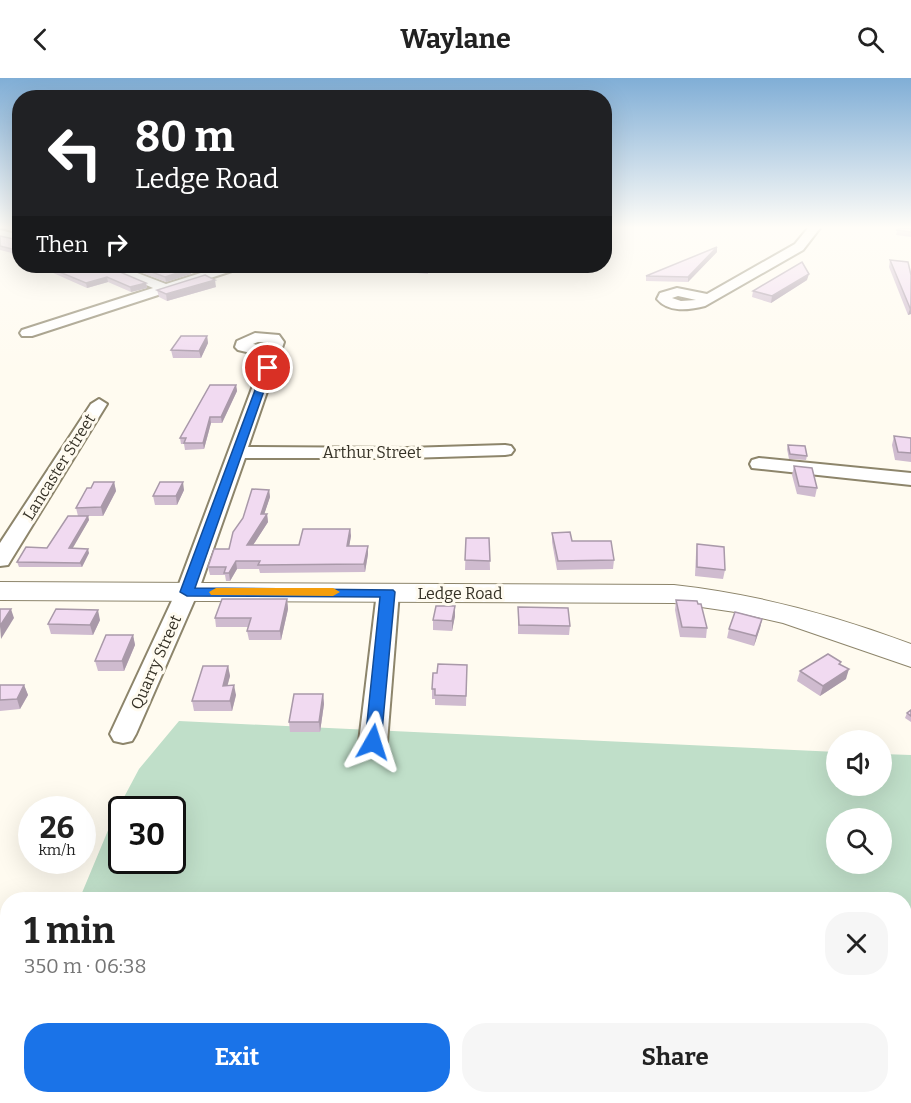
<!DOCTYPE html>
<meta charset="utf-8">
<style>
:root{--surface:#fff;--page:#f6f6f6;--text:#222;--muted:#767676;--accent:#1a73e8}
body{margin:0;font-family:Bitter,serif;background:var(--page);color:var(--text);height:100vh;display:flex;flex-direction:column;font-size:22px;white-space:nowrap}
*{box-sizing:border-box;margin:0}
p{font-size:20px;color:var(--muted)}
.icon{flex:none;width:33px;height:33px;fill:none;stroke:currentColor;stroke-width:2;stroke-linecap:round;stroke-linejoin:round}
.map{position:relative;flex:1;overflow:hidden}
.drawer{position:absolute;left:0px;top:814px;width:912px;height:212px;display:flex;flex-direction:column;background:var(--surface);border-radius:24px 24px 0 0;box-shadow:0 6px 24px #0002}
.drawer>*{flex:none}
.hud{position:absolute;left:12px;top:12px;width:600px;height:183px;border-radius:24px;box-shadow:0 6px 24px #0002;background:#202124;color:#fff;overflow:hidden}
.buttons{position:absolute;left:826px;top:652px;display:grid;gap:12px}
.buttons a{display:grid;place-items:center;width:66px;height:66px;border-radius:50%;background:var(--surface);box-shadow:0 6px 24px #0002;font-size:30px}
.speed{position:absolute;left:18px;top:718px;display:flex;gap:12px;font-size:30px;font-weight:700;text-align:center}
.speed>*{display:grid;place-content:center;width:78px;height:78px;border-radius:50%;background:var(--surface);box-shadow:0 6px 24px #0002;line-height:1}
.speed small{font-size:15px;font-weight:400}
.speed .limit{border:3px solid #111;border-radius:9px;background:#fff;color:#111}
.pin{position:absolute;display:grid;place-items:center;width:51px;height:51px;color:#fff;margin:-26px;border:3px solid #fff;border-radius:50%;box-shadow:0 2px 6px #0007}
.me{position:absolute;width:66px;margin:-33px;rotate:6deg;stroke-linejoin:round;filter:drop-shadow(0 0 4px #0008)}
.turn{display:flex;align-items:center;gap:21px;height:126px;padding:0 24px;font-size:27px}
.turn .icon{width:78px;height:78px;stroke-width:2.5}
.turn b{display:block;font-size:42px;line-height:51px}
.then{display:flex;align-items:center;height:57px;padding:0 24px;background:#0003;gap:12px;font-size:22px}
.round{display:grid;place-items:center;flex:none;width:63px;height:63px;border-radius:24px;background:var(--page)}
.summary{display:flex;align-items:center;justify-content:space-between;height:102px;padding:0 24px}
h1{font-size:36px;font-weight:700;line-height:45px}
.action{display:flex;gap:12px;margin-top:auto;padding:12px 24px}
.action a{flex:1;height:69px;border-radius:24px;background:var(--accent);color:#fff;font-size:24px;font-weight:700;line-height:69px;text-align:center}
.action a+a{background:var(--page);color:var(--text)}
header{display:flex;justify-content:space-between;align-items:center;height:78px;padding:0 24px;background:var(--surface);font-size:27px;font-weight:700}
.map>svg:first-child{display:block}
.green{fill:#c0dfc9;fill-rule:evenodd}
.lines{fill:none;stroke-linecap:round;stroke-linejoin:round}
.street-casing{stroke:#8d856b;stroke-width:4}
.secondary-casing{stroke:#8d856b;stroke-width:2}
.street{fill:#fff;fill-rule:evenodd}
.secondary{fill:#fff;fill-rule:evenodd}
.wall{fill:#cfbbcf}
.shaded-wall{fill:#a999a9}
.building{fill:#f1daf1;stroke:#a999a9;stroke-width:1.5}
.route{fill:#1a73e8;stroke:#114b97;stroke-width:1.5}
.slow{fill:#f59e0b}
.labels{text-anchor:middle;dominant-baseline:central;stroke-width:6;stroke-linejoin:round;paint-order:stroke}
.street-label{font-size:16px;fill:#353126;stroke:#fffbf0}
</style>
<header><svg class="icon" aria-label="back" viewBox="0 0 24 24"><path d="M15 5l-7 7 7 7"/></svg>Waylane<svg class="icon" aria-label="search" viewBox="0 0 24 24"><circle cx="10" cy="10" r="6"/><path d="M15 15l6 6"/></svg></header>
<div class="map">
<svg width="911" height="1025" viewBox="0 0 911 1025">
<rect width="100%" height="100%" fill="#fffbf0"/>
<path class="green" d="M179,643L837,674V708H882V676L911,677V1025H0V1012L7,1004L8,1018H904V822H79L114,738L139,691ZM122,732H172V783H122ZM837,741H882V786H837Z"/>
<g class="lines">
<g class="street-casing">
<g id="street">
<path d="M808,150H820L803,172L705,228C689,232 669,235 657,221L660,215L677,210L707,216L795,166ZM678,218L696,222L681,223L672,220Z"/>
<polygon points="0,152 20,157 20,164 0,160"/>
<polygon points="103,188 119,188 166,206 223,188 240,188 238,191 32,258 22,258 20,255 22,252 153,210"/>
<path d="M255,255L279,257L284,264L248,369L407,370L505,367L511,368L514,372L511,376L505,377L407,380H245L198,514L136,656L132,663L123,665L114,663L110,656L176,514L264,278L238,272L235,269L237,263ZM258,264H269L268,269L253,266Z"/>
<polygon points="99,321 107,326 11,482 8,487 0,488 0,465 91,326"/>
<polygon points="759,380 911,395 911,407 752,390 750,386 752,382"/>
<polygon points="388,507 396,509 399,514 387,664 383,671 373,674 363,671 359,664 377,514 380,509"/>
</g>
</g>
<g class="secondary-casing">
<path id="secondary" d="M0,504L674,507C756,516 834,537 911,566V589L783,545L735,534L674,525L0,522Z"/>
</g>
<use href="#street" class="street"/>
<use href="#secondary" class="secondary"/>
</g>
<g class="wall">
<polygon points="12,150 20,150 20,156 15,153 14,150"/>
<polygon points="911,150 911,159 896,157 897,152"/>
<polygon points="0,158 18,162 20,161 20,177 0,172"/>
<polygon points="717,174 688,204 646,203 646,198"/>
<polygon points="890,182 911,197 911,236 908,237 889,189"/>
<polygon points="41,188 106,188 146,205 147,210 131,214 108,204 87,210 42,190"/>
<polygon points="124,188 181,188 191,196 166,204"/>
<polygon points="357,188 434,188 427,196 378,191"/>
<polygon points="807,202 771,225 752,219 753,213"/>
<polygon points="216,209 167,223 159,219 157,212"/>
<polygon points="207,258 208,265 201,280 173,280 171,272"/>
<polygon points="236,307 237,313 222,345 211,345 204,371 185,372 184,366 181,366 180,360"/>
<polygon points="894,358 911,360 911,384 895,382 892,367"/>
<polygon points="788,367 807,378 806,382 789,381 787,371"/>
<polygon points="794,388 817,410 815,419 797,416 792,397"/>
<polygon points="114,404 116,413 103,438 88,438 89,442 72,470 89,475 82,489 19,489 17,484 47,470 78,438 76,430 91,410"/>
<polygon points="184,412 177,427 155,427 153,418"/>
<polygon points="269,412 270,419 264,436 267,436 268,444 253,467 299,467 350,451 351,458 349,468 368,468 368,476 365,494 260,495 259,491 237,491 230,503 226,503 225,497 210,497 208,489 229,471"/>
<polygon points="552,455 614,482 613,491 557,492 552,464"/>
<polygon points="466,460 489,460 490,492 465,492"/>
<polygon points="697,466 725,492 723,501 695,498 696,475"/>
<polygon points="287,521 288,531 281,562 249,562 247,553 248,549 216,549 215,540"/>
<polygon points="676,522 707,550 706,560 680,559 675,532"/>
<polygon points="518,529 570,548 569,557 518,556"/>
<polygon points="455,538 452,553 433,552 433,542"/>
<polygon points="762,541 760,550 754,568 727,560 729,551"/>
<polygon points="100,542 93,557 51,556 48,546"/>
<polygon points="133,557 135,567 124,593 98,593 95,583"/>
<polygon points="841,584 840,586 846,601 820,618 797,603 800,593"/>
<polygon points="467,587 466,628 435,627 435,621 432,621 432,611 437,595"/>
<polygon points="228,588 230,598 227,608 236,617 232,633 194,633 192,623"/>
<polygon points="0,607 24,607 28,617 20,631 0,633"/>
<polygon points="323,616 324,626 320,654 290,654 289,644"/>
<polygon points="911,632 911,644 905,640 907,635"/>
</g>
<g class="shaded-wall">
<polygon points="717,169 717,174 688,204 688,199"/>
<polygon points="429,188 434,188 427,196 427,190"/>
<polygon points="190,191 191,196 166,204 165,199"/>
<polygon points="809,196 807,202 771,225 772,218"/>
<polygon points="107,199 108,204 87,210 86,205"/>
<polygon points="215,202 216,209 167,223 166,216"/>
<polygon points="146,205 147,210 131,214 130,209"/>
<polygon points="911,229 911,236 908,237 910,230"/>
<polygon points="207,258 208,265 201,280 199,273"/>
<polygon points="236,307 237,313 222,345 221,339"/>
<polygon points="210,339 211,345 204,371 203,365"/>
<polygon points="114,404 116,413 103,438 101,429"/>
<polygon points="183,404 184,412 177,427 176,418"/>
<polygon points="269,412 270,419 262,443 267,436 268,444 248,475 247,467 261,436"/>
<polygon points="88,438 89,442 70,475 69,470"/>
<polygon points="350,451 351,458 348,475 347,468"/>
<polygon points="368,468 368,476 365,494 364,486"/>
<polygon points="88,471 89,475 82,489 80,485"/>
<polygon points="236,483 237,491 230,503 229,495"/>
<polygon points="287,521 288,531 281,562 280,553"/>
<polygon points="455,528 455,538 452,553 452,543"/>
<polygon points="11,531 14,540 1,561 0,548"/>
<polygon points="98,532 100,542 93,557 90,547"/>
<polygon points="762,541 760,550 754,568 756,558"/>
<polygon points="133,557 135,567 124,593 122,583"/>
<polygon points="228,588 230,598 225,617 223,608"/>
<polygon points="849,591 846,601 820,618 823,608"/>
<polygon points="24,607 28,617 20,631 17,621"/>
<polygon points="234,607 236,617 232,633 230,623"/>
<polygon points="323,616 324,626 320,654 319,644"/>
</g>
<g class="building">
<polygon points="899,150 911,150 911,154 897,152"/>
<polygon points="0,158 18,162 20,161 20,173 0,168"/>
<polygon points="717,169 688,199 646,198"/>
<polygon points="890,182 908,184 911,197 911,229 910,230"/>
<polygon points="802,184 809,196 772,218 753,213"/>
<polygon points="45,188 106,188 146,205 130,209 107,199 86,205"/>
<polygon points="135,188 181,188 190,191 165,199"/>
<polygon points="401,188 429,188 427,190"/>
<polygon points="205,197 215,202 166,216 157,212"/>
<polygon points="181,258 207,258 199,273 171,272"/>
<polygon points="210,307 236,307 221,339 210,339 203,365 184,365 186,360 180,360"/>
<polygon points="894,358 911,360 911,375 898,374"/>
<polygon points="788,367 805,368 807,378 790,376"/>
<polygon points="794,388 812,390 817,410 799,408"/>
<polygon points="94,404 114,404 101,429 76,430 87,410 91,410"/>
<polygon points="160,404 183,404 176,418 153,418"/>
<polygon points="252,411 269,412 261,436 267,436 247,467 299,467 303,451 350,451 347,468 368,468 364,486 258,487 260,483 236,483 229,495 224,495 226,489 208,489 214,471 229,471 233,454 243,440"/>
<polygon points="68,438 88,438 69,470 88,471 80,485 17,484 26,469 47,470"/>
<polygon points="570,454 572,463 611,463 614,482 558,483 552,455"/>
<polygon points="466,460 489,460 490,483 465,482"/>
<polygon points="697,466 724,469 725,492 697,489"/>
<polygon points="222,521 287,521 280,553 247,553 251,540 215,540"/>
<polygon points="676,522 697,523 698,526 701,526 707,550 682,549"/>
<polygon points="436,528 455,528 452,543 433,542"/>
<polygon points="518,529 568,530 570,548 519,547"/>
<polygon points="0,531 11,531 0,548"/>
<polygon points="56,531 98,532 90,547 48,546"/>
<polygon points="735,534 762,541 756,558 729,551"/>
<polygon points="106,557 133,557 122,583 95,583"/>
<polygon points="828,576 841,584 839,586 849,591 823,608 800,593"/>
<polygon points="438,586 467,587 466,618 435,617 435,611 432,611 433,595 437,595"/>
<polygon points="203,588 228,588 223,608 234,607 230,623 192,623"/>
<polygon points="0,607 24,607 17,621 0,622"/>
<polygon points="294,616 323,616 319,644 289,644"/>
<polygon points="911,632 911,638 907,635"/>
</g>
<linearGradient id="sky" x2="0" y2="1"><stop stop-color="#80aed6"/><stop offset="0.51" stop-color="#fffdf8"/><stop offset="1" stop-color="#fffdf8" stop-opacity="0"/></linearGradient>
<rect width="911" height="293" fill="url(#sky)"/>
<polygon class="route" points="264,288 272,290 195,510 393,512 395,514 381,664 379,668 367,668 365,664 380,519 187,518 180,514"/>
<polygon class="slow" points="216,510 333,510 340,514 333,518 211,517 209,514"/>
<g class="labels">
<g class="street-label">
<text x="372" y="374">Arthur Street</text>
<text transform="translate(59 389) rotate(-58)">Lancaster Street</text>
<text x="460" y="515">Ledge Road</text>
<text transform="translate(156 584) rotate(-66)">Quarry Street</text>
</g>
</g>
</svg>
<div class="buttons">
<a><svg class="icon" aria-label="sound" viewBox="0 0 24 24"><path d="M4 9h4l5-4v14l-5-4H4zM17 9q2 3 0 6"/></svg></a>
<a><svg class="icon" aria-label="search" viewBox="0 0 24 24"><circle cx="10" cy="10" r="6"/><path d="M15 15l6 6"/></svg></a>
</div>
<div class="speed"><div>26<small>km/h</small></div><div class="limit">30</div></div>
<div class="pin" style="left:268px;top:290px;background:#d93025"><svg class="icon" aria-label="arrive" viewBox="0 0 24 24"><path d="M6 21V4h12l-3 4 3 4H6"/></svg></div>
<svg class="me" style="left:373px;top:664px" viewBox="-20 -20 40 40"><path d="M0-17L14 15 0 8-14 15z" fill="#1a73e8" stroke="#fff" stroke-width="4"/></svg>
<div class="hud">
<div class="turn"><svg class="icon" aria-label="left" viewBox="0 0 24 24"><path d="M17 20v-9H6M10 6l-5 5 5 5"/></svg><div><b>80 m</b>Ledge Road</div></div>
<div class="then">Then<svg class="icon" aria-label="right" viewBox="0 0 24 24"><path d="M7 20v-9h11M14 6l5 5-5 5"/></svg></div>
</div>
<section class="drawer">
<div class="summary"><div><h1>1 min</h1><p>350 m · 06:38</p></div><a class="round"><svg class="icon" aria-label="close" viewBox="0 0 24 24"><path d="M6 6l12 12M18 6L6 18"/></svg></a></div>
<div class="action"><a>Exit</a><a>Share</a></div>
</section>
</div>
